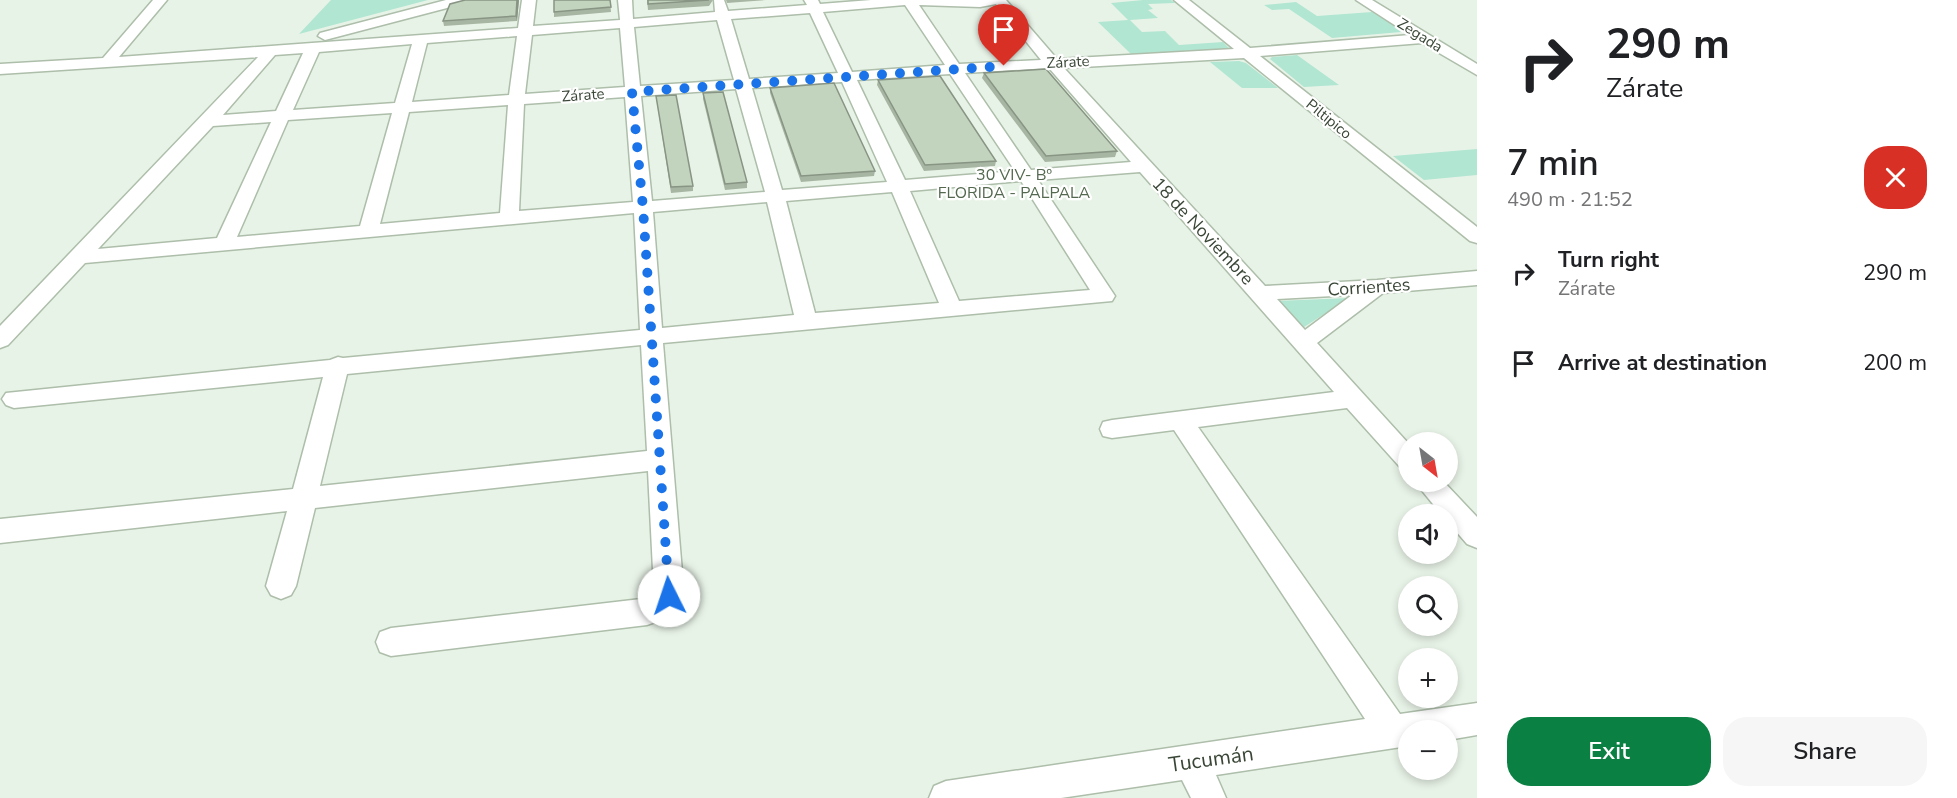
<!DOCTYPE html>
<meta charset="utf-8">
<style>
:root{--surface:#fff;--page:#f6f6f6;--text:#202124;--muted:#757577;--accent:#0b8043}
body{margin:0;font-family:"Nunito Sans",sans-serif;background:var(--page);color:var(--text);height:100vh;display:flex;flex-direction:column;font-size:22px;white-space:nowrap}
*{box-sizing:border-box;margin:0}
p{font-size:20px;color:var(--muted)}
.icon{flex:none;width:33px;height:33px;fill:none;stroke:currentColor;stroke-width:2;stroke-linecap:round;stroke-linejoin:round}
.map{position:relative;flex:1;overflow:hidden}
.panel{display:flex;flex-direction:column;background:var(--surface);width:480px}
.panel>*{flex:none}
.banner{background:#fff;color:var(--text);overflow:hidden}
.needle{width:39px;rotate:149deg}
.buttons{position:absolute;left:1398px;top:432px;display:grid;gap:12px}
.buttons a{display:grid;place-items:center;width:60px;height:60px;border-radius:50%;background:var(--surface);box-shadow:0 3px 9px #0003;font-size:30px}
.pin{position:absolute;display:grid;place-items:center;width:51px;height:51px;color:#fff;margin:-62px -26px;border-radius:50% 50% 50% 0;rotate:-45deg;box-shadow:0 0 6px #0007}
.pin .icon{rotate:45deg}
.me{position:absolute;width:66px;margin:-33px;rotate:356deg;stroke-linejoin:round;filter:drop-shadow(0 0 4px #0008)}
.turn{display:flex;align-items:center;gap:21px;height:126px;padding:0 30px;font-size:27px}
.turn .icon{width:78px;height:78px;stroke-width:2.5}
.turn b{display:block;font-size:42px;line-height:51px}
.round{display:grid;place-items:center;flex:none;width:63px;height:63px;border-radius:24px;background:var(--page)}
.overview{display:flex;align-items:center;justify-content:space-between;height:102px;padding:0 30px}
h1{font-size:36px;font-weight:600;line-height:45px}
.cta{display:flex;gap:12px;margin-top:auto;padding:12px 30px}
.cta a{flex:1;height:69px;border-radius:24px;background:var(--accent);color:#fff;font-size:24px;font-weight:600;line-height:69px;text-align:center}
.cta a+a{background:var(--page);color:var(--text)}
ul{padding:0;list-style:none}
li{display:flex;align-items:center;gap:18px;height:90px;padding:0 30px}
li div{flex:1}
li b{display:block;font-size:22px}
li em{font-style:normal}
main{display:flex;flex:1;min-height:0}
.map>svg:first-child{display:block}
.green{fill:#b1e6d3}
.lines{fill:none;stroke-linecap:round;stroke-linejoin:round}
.minor-casing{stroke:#adbeaa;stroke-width:3}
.minor{fill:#fff;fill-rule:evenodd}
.wall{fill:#a7b6a3}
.shaded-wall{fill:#889484}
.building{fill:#c2d4bd;stroke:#889484;stroke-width:1.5}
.route{stroke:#1a73e8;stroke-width:10;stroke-dasharray:0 18}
.labels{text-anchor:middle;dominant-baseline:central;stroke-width:4.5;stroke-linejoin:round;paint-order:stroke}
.far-street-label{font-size:15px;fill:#394636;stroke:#fff}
.far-neighbourhood-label{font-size:16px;fill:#53684e;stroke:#fff}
.street-label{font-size:18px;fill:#394636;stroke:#fff}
.near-street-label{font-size:21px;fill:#394636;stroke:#fff}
</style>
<main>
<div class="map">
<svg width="1477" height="798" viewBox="0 0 1477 798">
<rect width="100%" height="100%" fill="#e8f3e7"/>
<g class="green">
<polygon points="331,0 428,0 299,34"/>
<polygon points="1143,0 1171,0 1175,3 1148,4 1153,9 1148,10 1158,18 1130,20 1142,32 1165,31 1179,45 1223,42 1230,49 1131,54 1098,22 1128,20 1111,3"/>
<polygon points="1296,2 1317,16 1372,12 1400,29 1401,32 1332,38 1289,9 1272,10 1264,5"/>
<polygon points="1297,55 1339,85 1304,87 1270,59 1272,57"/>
<polygon points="1239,61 1246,63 1278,88 1242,88 1210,62"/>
<polygon points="1477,149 1477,175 1424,180 1393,156"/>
<polygon points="1349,298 1301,329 1276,301"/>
</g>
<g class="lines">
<g class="minor-casing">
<g id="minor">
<path d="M153,0H167L119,57L518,28L522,0H536L533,26L620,20L618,0H632L633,19L715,12L714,0H724L728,11L807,5L804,0H818L820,4L871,0H1006L1057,59L1234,49L1174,0H1189L1250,48L1410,35L1356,0H1372L1477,64V75L1422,43L1260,56L1477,227V243L1470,241L1244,58L1064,68L1265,286L1377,280L1477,271V285L1383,293L1317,343L1408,443V469L1399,466L1347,408L1198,427L1400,714L1477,703V735L1448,740V730H1408V746L1216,775L1226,798H1191L1182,780L1061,798H929L934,786L946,781L1365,719L1174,430L1112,438L1103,436L1100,429L1103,422L1112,420L1334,392L1140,172L1038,180L1115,296L1112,301L663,343L684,596C677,611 662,620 647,625L391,656L380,652L376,642L380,632L391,628L641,599L654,590L648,471L315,508L296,586L291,595L281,599L271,595L266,586L287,511L0,543V519L293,489L323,377L14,408L6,405L2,399L6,393L330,360L338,357L343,358L640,330L634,213L85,263L8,345L0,348V326L258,57L0,74V64L103,58ZM996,4L1041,60L959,64L919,5L980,7ZM905,5L945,65L852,72L823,12ZM810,13L838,73L749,79L731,19ZM717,20L734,80L640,86L634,27ZM620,28L625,87L525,94L532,35ZM517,36L509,95L412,102L427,43ZM412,44L395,103L293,110L319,52ZM303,53L276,111L223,115L275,55ZM1049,68L1131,162L1031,170L965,73ZM950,74L1015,171L905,180L857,80ZM842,82L887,182L782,190L752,88ZM736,89L765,192L652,201L641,96ZM625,97L633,202L519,211L524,104ZM508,105L500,213L380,224L409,112ZM392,113L360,226L237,237L288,120ZM271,122L217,238L98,249L213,126ZM1021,181L1090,290L959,301L910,191ZM892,192L939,303L815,313L786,201ZM767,202L794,315L662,328L653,212ZM1352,295L1305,330L1277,299ZM641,345L647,451L320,486L347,374Z"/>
<polygon points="446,0 468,0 466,3 325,40 318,36 320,33"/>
<polygon points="1415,482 1444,482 1477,517 1477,548 1467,544 1448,522 1448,514 1441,514"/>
</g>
</g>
<use href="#minor" class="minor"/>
</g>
<g class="wall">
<polygon points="519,0 517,21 444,26 443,21"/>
<polygon points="610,0 611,12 554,17 554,12"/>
<polygon points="647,0 713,0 709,6 648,10"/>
<polygon points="726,0 766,0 727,3"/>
<polygon points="984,73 1117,151 1115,157 1045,162 982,78"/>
<polygon points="878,80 996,161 995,166 924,171 877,85"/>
<polygon points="770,88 875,171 874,176 801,182 770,93"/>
<polygon points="703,93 747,182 747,188 725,190 703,99"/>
<polygon points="656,96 693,186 693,191 671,193"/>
</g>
<polygon class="shaded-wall" points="517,0 519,0 517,21 516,16"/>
<g class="building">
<polygon points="465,0 517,0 516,16 443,21 450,4"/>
<polygon points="554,0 610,0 611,7 554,12"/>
<polygon points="648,0 709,0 648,4"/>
<polygon points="1046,69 1117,151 1046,156 984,73"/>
<polygon points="940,76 996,161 925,165 878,80"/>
<polygon points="834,83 875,171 801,176 770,88"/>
<polygon points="723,92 747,182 725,184 703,93"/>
<polygon points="676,95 693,186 671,187 656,96"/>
</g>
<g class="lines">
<polyline class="route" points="669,596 643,208 632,92 1004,66"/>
</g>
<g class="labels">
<g class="far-street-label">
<text transform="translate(1420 35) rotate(32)">Zegada</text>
<text transform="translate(1068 62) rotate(-3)">Zárate</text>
<text transform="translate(583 95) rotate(-4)">Zárate</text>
<text transform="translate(1329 119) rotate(39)">Piltipico</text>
</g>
<g class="far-neighbourhood-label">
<text x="1014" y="175">30 VIV- Bº<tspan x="1014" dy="18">FLORIDA - PALPALA</tspan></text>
</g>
<g class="street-label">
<text transform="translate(1203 231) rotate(47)">18 de Noviembre</text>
<text transform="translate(1369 287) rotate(-4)">Corrientes</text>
</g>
<g class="near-street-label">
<text transform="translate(1211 759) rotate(-8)">Tucumán</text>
</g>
</g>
</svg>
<div class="buttons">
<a><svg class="needle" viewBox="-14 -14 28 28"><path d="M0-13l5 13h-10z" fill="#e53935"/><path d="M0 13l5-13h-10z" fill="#757577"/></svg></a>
<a><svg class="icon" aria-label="sound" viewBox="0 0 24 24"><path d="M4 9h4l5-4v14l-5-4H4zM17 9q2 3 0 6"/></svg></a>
<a><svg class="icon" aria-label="search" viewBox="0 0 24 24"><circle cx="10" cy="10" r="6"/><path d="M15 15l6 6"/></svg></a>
<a>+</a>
<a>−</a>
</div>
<div class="pin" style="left:1004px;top:66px;background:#d93025"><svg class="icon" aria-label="arrive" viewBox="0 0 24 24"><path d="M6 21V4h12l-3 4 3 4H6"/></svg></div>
<svg class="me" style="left:669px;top:596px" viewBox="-20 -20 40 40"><circle r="19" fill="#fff"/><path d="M0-13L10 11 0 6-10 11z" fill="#1a73e8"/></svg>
</div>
<section class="panel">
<div class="banner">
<div class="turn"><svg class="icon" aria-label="right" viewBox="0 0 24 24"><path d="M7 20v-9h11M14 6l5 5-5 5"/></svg><div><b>290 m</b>Zárate</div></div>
</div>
<div class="overview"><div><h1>7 min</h1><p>490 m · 21:52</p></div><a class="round" style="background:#d93025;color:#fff"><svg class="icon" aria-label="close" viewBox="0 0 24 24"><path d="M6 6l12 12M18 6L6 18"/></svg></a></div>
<ul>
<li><svg class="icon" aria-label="right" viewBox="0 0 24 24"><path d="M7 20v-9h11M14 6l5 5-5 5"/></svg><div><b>Turn right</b><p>Zárate</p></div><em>290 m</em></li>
<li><svg class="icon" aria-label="arrive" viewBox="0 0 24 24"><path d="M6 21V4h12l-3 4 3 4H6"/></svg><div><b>Arrive at destination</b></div><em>200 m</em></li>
</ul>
<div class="cta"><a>Exit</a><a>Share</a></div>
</section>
</main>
